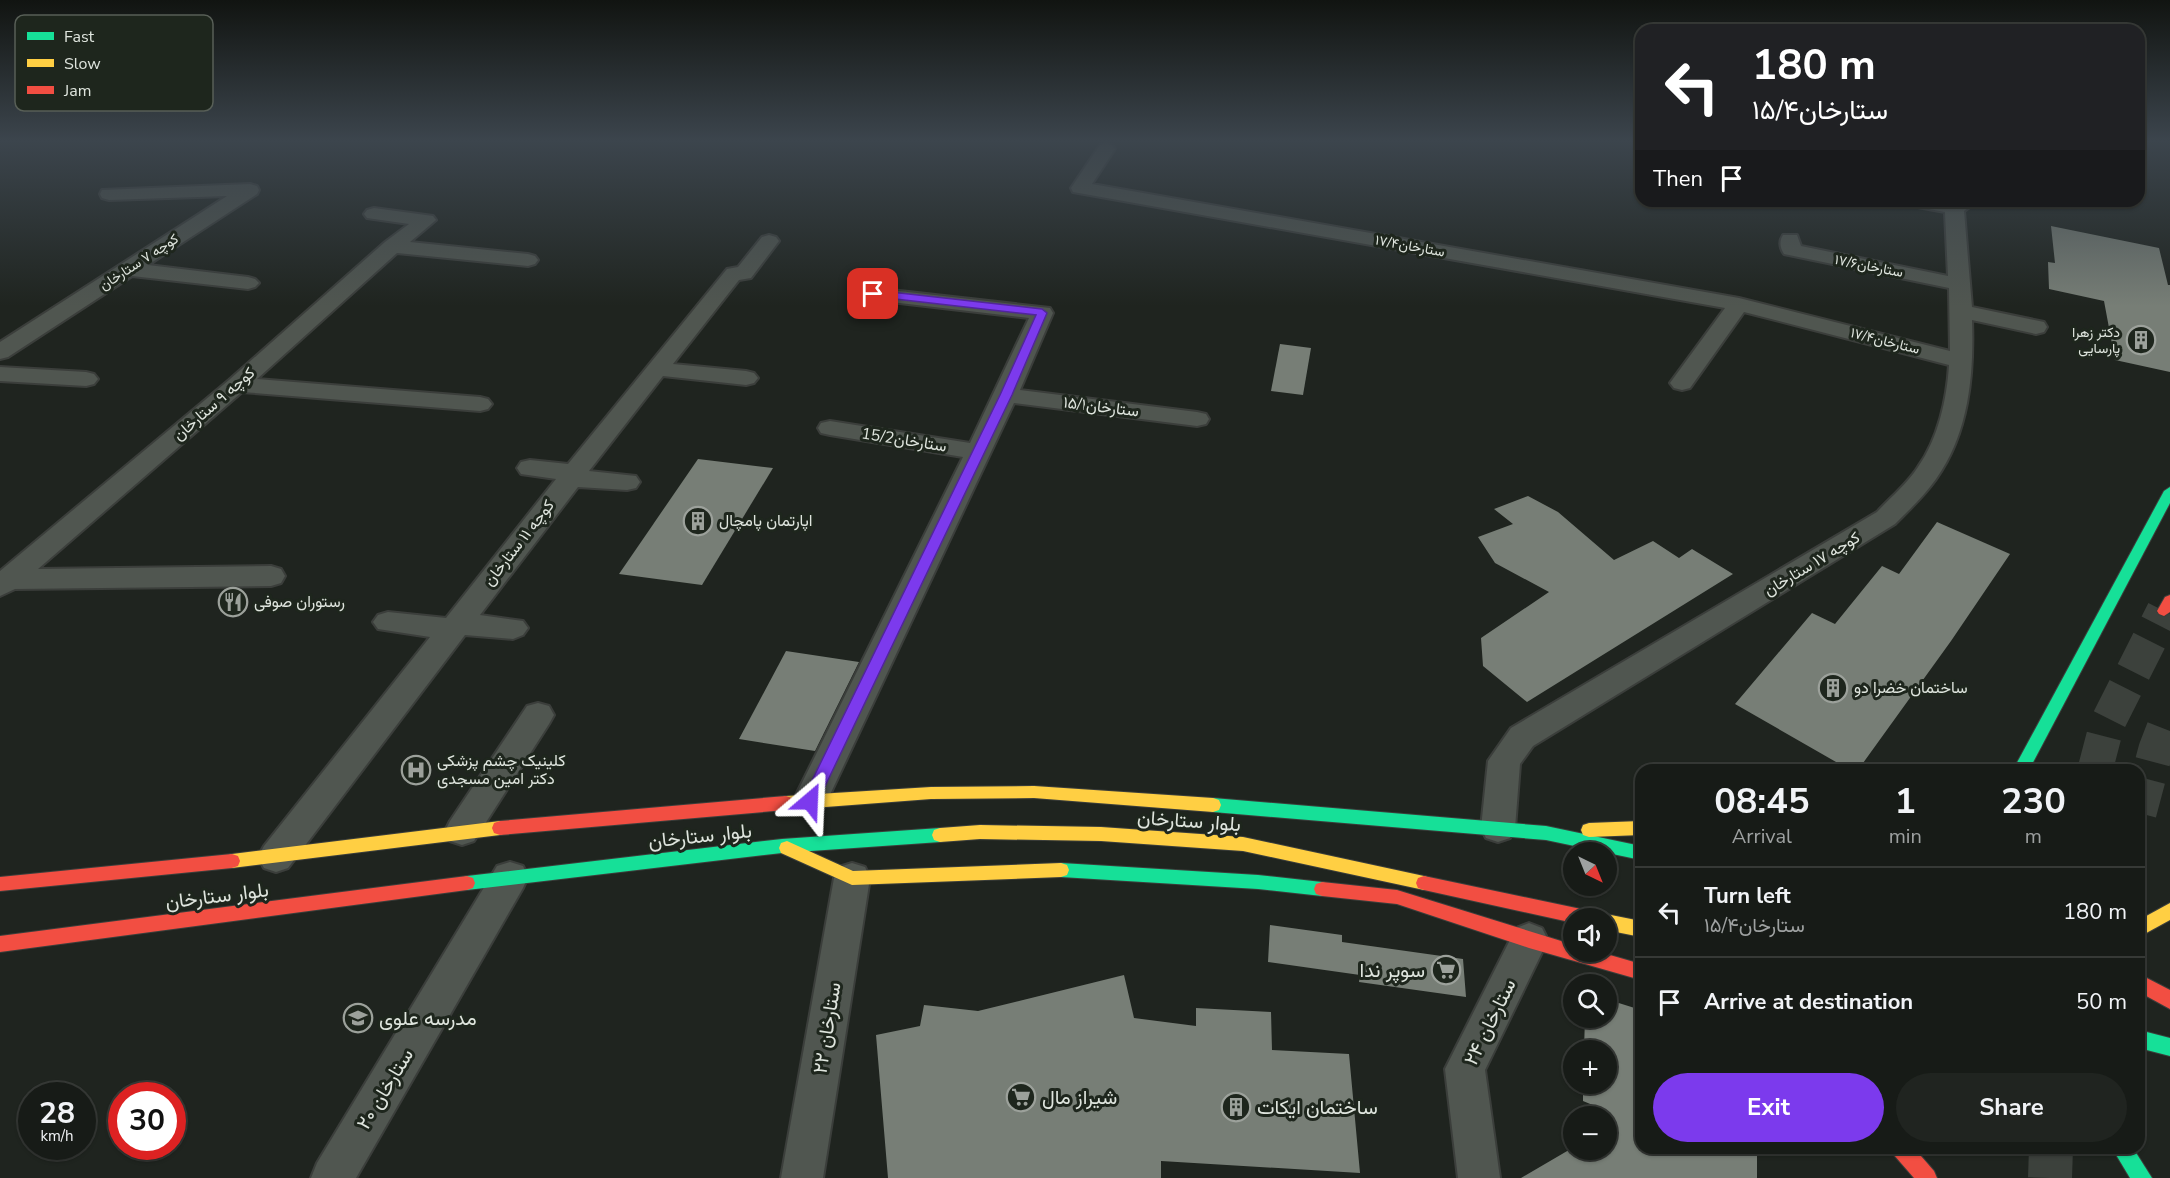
<!DOCTYPE html>
<meta charset="utf-8">
<style>
:root{--surface:#171b17;--page:#202420;--text:#f1f3f6;--muted:#9ea1a1;--line:#363936;--accent:#7c3aed}
body{margin:0;font-family:"Nunito Sans",Vazirmatn,sans-serif;background:var(--page);color:var(--text);height:100vh;display:flex;flex-direction:column;font-size:22px;white-space:nowrap}
*{box-sizing:border-box;margin:0}
p{font-size:20px;color:var(--muted)}
.icon{flex:none;width:33px;height:33px;fill:none;stroke:currentColor;stroke-width:2;stroke-linecap:round;stroke-linejoin:round}
.map{position:relative;flex:1;overflow:hidden}
.panel{position:absolute;left:1635px;top:764px;width:510px;height:390px;display:flex;flex-direction:column;background:var(--surface);border-radius:18px;box-shadow:0 2px 4px #0004,0 0 0 2px var(--line)}
.panel>*{flex:none}
.banner{position:absolute;left:1635px;top:24px;width:510px;height:183px;border-radius:18px;box-shadow:0 2px 4px #0004,0 0 0 2px var(--line);background:#202124;color:#fff;overflow:hidden}
.needle{width:39px;rotate:137deg}
.fabs{position:absolute;left:1563px;top:842px;display:grid;gap:12px}
.fabs a{display:grid;place-items:center;width:54px;height:54px;border-radius:50%;background:var(--surface);box-shadow:0 2px 4px #0004,0 0 0 2px var(--line);font-size:30px}
.speed{position:absolute;left:18px;top:1082px;display:flex;gap:12px;font-size:30px;font-weight:700;text-align:center}
.speed>*{display:grid;place-content:center;width:78px;height:78px;border-radius:50%;background:var(--surface);box-shadow:0 2px 4px #0004,0 0 0 2px var(--line);line-height:1}
.speed small{font-size:15px;font-weight:400}
.speed .limit{border:9px solid #d22;background:#fff;color:#111}
.pin{position:absolute;display:grid;place-items:center;width:51px;height:51px;color:#fff;margin:-26px;border-radius:12px;box-shadow:0 3px 9px #0006}
.me{position:absolute;width:66px;margin:-33px;rotate:26deg;stroke-linejoin:round;filter:drop-shadow(0 0 4px #0008)}
.turn{display:flex;align-items:center;gap:21px;height:126px;padding:0 18px;font-size:27px}
.turn .icon{width:78px;height:78px;stroke-width:2.5}
.turn b{display:block;font-size:42px;line-height:51px}
.then{display:flex;align-items:center;height:57px;padding:0 18px;background:#0003;gap:12px;font-size:22px}
.eta{display:flex;justify-content:space-evenly;align-items:center;height:102px;text-align:center}
.eta b{font-size:36px;font-weight:700;line-height:42px}
.cta{display:flex;gap:12px;margin-top:auto;padding:12px 18px}
.cta a{flex:1;height:69px;border-radius:36px;background:var(--accent);color:#fff;font-size:24px;font-weight:700;line-height:69px;text-align:center}
.cta a+a{background:var(--page);color:var(--text)}
ul{padding:0;list-style:none}
li{display:flex;align-items:center;gap:18px;height:90px;padding:0 18px;border-top:2px solid var(--line)}
li div{flex:1}
li b{display:block;font-size:22px}
li em{font-style:normal}
.map>svg:first-child{display:block}
.building{fill:#777e76}
.lines{fill:none;stroke-linecap:round;stroke-linejoin:round}
.primary-tunnel-far1{stroke:#3c413c;stroke-width:35;stroke-dasharray:35 18;stroke-linecap:butt}
.primary-tunnel{stroke:#3c413c;stroke-width:44;stroke-dasharray:44 22;stroke-linecap:butt}
.street-casing{stroke:#3b3e3b;stroke-width:4}
.fast-casing{stroke:#3b3e3b;stroke-width:2}
.slow-casing{stroke:#3b3e3b;stroke-width:2}
.jam-casing{stroke:#3b3e3b;stroke-width:2}
.street{fill:#505650;fill-rule:evenodd}
.fast{fill:#16e098;fill-rule:evenodd}
.slow{fill:#ffcf43;fill-rule:evenodd}
.jam{fill:#f24e42;fill-rule:evenodd}
.route{fill:#7c3aed;stroke:#51269a;stroke-width:1.5}
.labels{text-anchor:middle;dominant-baseline:central;stroke-width:6;stroke-linejoin:round;paint-order:stroke}
.far-street-label{font-size:14px;fill:#dfe5de;stroke:#1e261d}
.far-poi-label{font-size:14px;fill:#dfe5de;stroke:#1e261d;text-anchor:end}
.street-label{font-size:16px;fill:#dfe5de;stroke:#1e261d}
.poi-label{font-size:16px;fill:#dfe5de;stroke:#1e261d;text-anchor:start}
.near-street-label{font-size:20px;fill:#dfe5de;stroke:#1e261d}
.near-poi-label{font-size:20px;fill:#dfe5de;stroke:#1e261d;text-anchor:start}
.key{fill:#1e261d;stroke:#585f57;stroke-width:1.5}
.key-label{font-size:16px;fill:#dfe5de}
</style>
<div class="map">
<svg width="2170" height="1178" viewBox="0 0 2170 1178">
<rect width="100%" height="100%" fill="#1f241f"/>
<g class="building">
<polygon points="2051,226 2159,248 2168,285 2170,285 2170,372 2115,360 2104,301 2049,289 2048,262 2055,263"/>
<polygon points="1280,344 1311,348 1303,395 1271,391"/>
<polygon points="698,459 773,468 702,585 619,574"/>
<polygon points="1528,496 1558,512 1614,560 1653,541 1679,558 1692,549 1733,574 1527,702 1483,666 1481,638 1549,592 1495,563 1478,537 1513,524 1494,509"/>
<polygon points="1937,522 2010,554 1951,641 1858,770 1850,770 1735,704 1812,613 1835,624 1882,566 1899,574"/>
<polygon points="786,651 859,662 815,751 739,739"/>
<polygon points="1270,925 1342,935 1342,942 1463,959 1466,997 1359,982 1360,975 1268,962"/>
<polygon points="1124,975 1134,1018 1196,1026 1196,1008 1271,1012 1272,1050 1349,1054 1360,1173 1161,1161 1161,1178 888,1178 876,1035 920,1026 924,1005 978,1011"/>
<polygon points="1606,999 1641,1010 1641,1148 1757,1148 1757,1178 1521,1178 1574,1147 1574,1149 1606,1149 1606,1116 1594,1116 1595,1106 1583,1101 1583,1083 1606,1083 1606,1050 1584,1050 1585,1017 1606,1017"/>
</g>
<g class="lines">
<g class="primary-tunnel-far1">
<polyline points="2095,770 2107,724 2164,611"/>
<polyline points="2139,813 2156,749 2170,713"/>
</g>
<polyline class="primary-tunnel" points="2050,1178 2051,1148"/>
<g class="street-casing">
<g id="street">
<path d="M1106,144L1112,145L1115,149L1092,184L1739,298L1950,351L1949,288L1784,254C1780,248 1779,241 1783,235H1797L1801,246L1948,276L1945,212L1907,205L1904,201H1978L1964,211L1972,307L2044,322L2047,327L2044,332L2036,334L1972,320C1974,374 1969,433 1936,479C1924,496 1909,510 1895,524L1533,746L1520,764L1515,828L1510,838L1498,842L1486,838L1481,828L1488,761L1511,728L1877,512C1891,497 1907,484 1918,467C1938,439 1947,399 1949,365L1744,312L1690,388L1682,390L1674,388L1670,383L1725,308L1073,192L1071,188L1100,145Z"/>
<polygon points="250,184 257,186 259,190 257,194 148,265 248,277 255,279 259,283 255,287 248,289 132,276 8,357 0,359 0,342 227,196 109,200 102,198 100,194 102,190"/>
<polygon points="1995,201 2026,201 2023,205 1998,205"/>
<polygon points="374,208 433,216 436,220 410,242 528,254 535,256 538,260 535,264 528,266 397,253 257,379 480,397 488,399 492,404 488,409 480,411 242,392 38,569 271,566 281,569 285,576 281,583 271,586 15,589 0,596 0,571 229,380 385,242 409,224 367,218 364,214 367,210"/>
<polygon points="769,235 776,237 779,241 751,278 739,280 673,364 746,371 754,373 758,378 754,383 746,385 663,376 589,471 636,476 640,482 636,488 627,490 578,487 480,615 523,621 528,628 523,635 513,639 465,635 288,868 276,872 264,868 258,857 264,846 430,637 378,629 373,622 378,615 388,612 446,618 556,479 521,474 517,468 521,462 530,460 568,464 727,269 738,267 762,237"/>
<polygon points="873,288 1050,308 1053,313 1020,390 1197,412 1206,414 1209,419 1206,424 1197,426 1014,403 827,801 822,811 810,815 798,811 793,801 963,457 830,435 821,433 818,428 821,423 830,421 970,443 1029,318 865,299 862,294 865,289"/>
<polygon points="0,367 86,372 94,374 98,379 94,384 86,386 0,381"/>
<polygon points="538,703 549,706 554,715 549,724 474,841 462,845 450,841 445,831 450,821 527,706"/>
<polygon points="510,862 523,866 528,877 523,888 356,1178 311,1178 317,1163 497,866"/>
<polygon points="852,863 865,867 870,878 823,1178 781,1178 834,878 839,867"/>
<polygon points="1529,923 1542,928 1548,940 1485,1070 1500,1178 1458,1178 1445,1069 1516,928"/>
</g>
</g>
<g class="fast-casing">
<g id="fast">
<polygon points="2170,487 2170,503 2029,770 2013,770 2164,491"/>
<polygon points="1213,798 1546,826 1641,846 1641,860 1546,840 1213,812 1207,810 1205,805 1207,800"/>
<polygon points="940,828 946,830 948,835 946,840 940,842 782,853 467,890 461,888 459,883 461,878 467,876 782,839"/>
<polygon points="1061,863 1258,875 1322,882 1328,884 1330,889 1328,894 1322,896 1258,889 1061,877 1055,875 1053,870 1055,865"/>
<polygon points="2139,1030 2170,1038 2170,1056 2139,1048"/>
<polygon points="2112,1148 2133,1148 2152,1178 2130,1178"/>
</g>
</g>
<g class="slow-casing">
<g id="slow">
<polygon points="1034,786 1213,798 1219,800 1221,805 1219,810 1213,812 1034,798 931,799 786,810 780,808 778,803 780,798 786,796 931,787"/>
<polygon points="500,821 506,823 508,828 506,833 500,835 232,868 226,866 224,861 226,856 232,854"/>
<polygon points="1641,821 1641,835 1589,837 1583,835 1581,830 1583,825 1589,823"/>
<polygon points="980,825 1101,827 1243,837 1424,876 1430,878 1432,883 1430,888 1424,890 1243,851 1101,841 980,839 940,842 934,840 932,835 934,830 940,828"/>
<polygon points="787,841 853,871 1061,863 1067,865 1069,870 1067,875 1061,877 852,885 781,853 779,848 781,843"/>
<polygon points="2170,903 2170,920 2139,937 2139,920"/>
<polygon points="1606,914 1641,921 1641,937 1606,930 1606,918 1599,918"/>
</g>
</g>
<g class="jam-casing">
<g id="jam">
<polygon points="2170,595 2170,612 2164,616 2159,614 2157,611 2165,597"/>
<polygon points="786,796 792,798 794,803 792,808 786,810 500,835 494,833 492,828 494,823 500,821"/>
<polygon points="232,854 238,856 240,861 238,866 232,868 0,891 0,877"/>
<polygon points="467,876 473,878 475,883 473,888 467,890 0,952 0,936"/>
<polygon points="1424,876 1581,909 1587,912 1590,917 1574,918 1574,923 1424,890 1418,888 1416,883 1418,878"/>
<polygon points="1322,882 1397,890 1574,945 1574,951 1596,951 1641,964 1641,980 1529,948 1397,904 1322,896 1316,894 1314,889 1316,884"/>
<polygon points="2139,974 2170,990 2170,1009 2139,992"/>
<polygon points="1891,1148 1914,1148 1934,1171 1937,1178 1914,1178 1894,1155"/>
</g>
</g>
<use href="#street" class="street"/>
<use href="#fast" class="fast"/>
<use href="#slow" class="slow"/>
<use href="#jam" class="jam"/>
</g>
<linearGradient id="sky" x2="0" y2="1"><stop stop-color="#111411"/><stop offset="0.46" stop-color="#3c454d"/><stop offset="1" stop-color="#3c454d" stop-opacity="0"/></linearGradient>
<rect width="2170" height="306" fill="url(#sky)"/>
<polygon class="route" points="873,290 1042,309 1047,313 1012,395 818,801 816,805 810,807 805,805 802,801 1000,395 1036,315 869,296 869,291"/>
<defs>
<g id="building-ring" transform="scale(1.5)"><circle r="9.5" fill="#1e261d" stroke="#9ca19b" stroke-width="1.5"/><path d="M-4-6H4V6H1V3H-1V6H-4ZM-2.5-4.3h1.7v1.8h-1.7ZM.8-4.3h1.7v1.8H.8ZM-2.5-1h1.7V.8h-1.7ZM.8-1h1.7V.8H.8Z" fill="#9ca19b"/></g>
<g id="restaurant-ring" transform="scale(1.5)"><circle r="9.5" fill="#1e261d" stroke="#9ca19b" stroke-width="1.5"/><path d="M-5-6h1v4h1v-4h1v4h1v-4h1v5L-1.5 .5V6h-2V.5L-5-1ZM5-6V6H3V1.5H1.5Q1.5-4 5-6Z" fill="#9ca19b"/></g>
<g id="hospital-ring" transform="scale(1.5)"><circle r="9.5" fill="#1e261d" stroke="#9ca19b" stroke-width="1.5"/><path d="M-5-5h3v3.5h4V-5h3V5h-3V1.5h-4V5h-3Z" fill="#9ca19b"/></g>
<g id="supermarket-ring" transform="scale(1.5)"><circle r="9.5" fill="#1e261d" stroke="#9ca19b" stroke-width="1.5"/><path d="M-6-5.5h2.5l.6 2H6L4.5 2H-2.5L-4.4-4H-6ZM-1.5 3.2a1.3 1.3 0 1 0 .1 0ZM3 3.2a1.3 1.3 0 1 0 .1 0Z" fill="#9ca19b"/></g>
<g id="school-ring" transform="scale(1.5)"><circle r="9.5" fill="#1e261d" stroke="#9ca19b" stroke-width="1.5"/><path d="M0-5L7-2L0 1L-7-2ZM-4 1L0 2.5L4 1V4Q0 6-4 4Z" fill="#9ca19b"/></g>
</defs>
<g fill-rule="evenodd">
<use href="#building-ring" x="2141" y="340"/>
<use href="#building-ring" x="698" y="521"/>
<use href="#restaurant-ring" x="233" y="602"/>
<use href="#building-ring" x="1833" y="688"/>
<use href="#hospital-ring" x="416" y="770"/>
<use href="#supermarket-ring" x="1446" y="970"/>
<use href="#school-ring" x="358" y="1018"/>
<use href="#supermarket-ring" x="1021" y="1097"/>
<use href="#building-ring" x="1236" y="1107"/>
</g>
<g class="labels">
<g class="far-street-label">
<text transform="translate(1410 246) rotate(10)">ستارخان۱۷/۴</text>
<text transform="translate(139 262) rotate(-33)">کوچه ۷ ستارخان</text>
<text transform="translate(1869 266) rotate(11)">ستارخان۱۷/۶</text>
<text transform="translate(1885 341) rotate(14)">ستارخان۱۷/۴</text>
</g>
<g class="far-poi-label">
<text x="2120" y="332">دکتر زهرا<tspan x="2120" dy="16">پارسایی</tspan></text>
</g>
<g class="street-label">
<text transform="translate(214 404) rotate(-41)">کوچه ۹ ستارخان</text>
<text transform="translate(1101 407) rotate(7)">ستارخان۱۵/۱</text>
<text transform="translate(904 440) rotate(9)">ستارخان15/2</text>
<text transform="translate(519 543) rotate(-52)">کوچه ۱۱ ستارخان</text>
<text transform="translate(1812 564) rotate(-31)">کوچه ۱۷ ستارخان</text>
</g>
<g class="poi-label">
<text x="719" y="521">اپارتمان پامچال</text>
<text x="254" y="602">رستوران صوفی</text>
<text x="1854" y="688">ساختمان خضرا دو</text>
<text x="437" y="761">کلینیک چشم پزشکی<tspan x="437" dy="18">دکتر امین مسجدی</tspan></text>
</g>
<g class="near-street-label">
<text transform="translate(1189 821) rotate(4)">بلوار ستارخان</text>
<text transform="translate(700 836) rotate(-6)">بلوار ستارخان</text>
<text transform="translate(217 896) rotate(-7)">بلوار ستارخان</text>
<text transform="translate(1490 1022) rotate(-64)">۲۴ ستارخان</text>
<text transform="translate(827 1028) rotate(-81)">۲۲ ستارخان</text>
<text transform="translate(385 1089) rotate(-59)">۲۰ ستارخان</text>
</g>
<g class="near-poi-label">
<text x="1425" y="970" text-anchor="end">سوپر ندا</text>
<text x="379" y="1018">مدرسه علوی</text>
<text x="1042" y="1097">شیراز مال</text>
<text x="1257" y="1107">ساختمان ایکات</text>
</g>
</g>
<rect x="15" y="15" width="198" height="96" rx="9" class="key"/>
<rect x="27" y="32" width="27" height="8" fill="#16e098"/>
<rect x="27" y="59" width="27" height="8" fill="#ffcf43"/>
<rect x="27" y="86" width="27" height="8" fill="#f24e42"/>
<g class="key-label">
<text x="64" y="42">Fast</text>
<text x="64" y="69">Slow</text>
<text x="64" y="96">Jam</text>
</g>
</svg>
<div class="fabs">
<a><svg class="needle" viewBox="-14 -14 28 28"><path d="M0-13l5 13h-10z" fill="#e53935"/><path d="M0 13l5-13h-10z" fill="#9ea1a1"/></svg></a>
<a><svg class="icon" aria-label="sound" viewBox="0 0 24 24"><path d="M4 9h4l5-4v14l-5-4H4zM17 9q2 3 0 6"/></svg></a>
<a><svg class="icon" aria-label="search" viewBox="0 0 24 24"><circle cx="10" cy="10" r="6"/><path d="M15 15l6 6"/></svg></a>
<a>+</a>
<a>−</a>
</div>
<div class="speed"><div>28<small>km/h</small></div><div class="limit">30</div></div>
<div class="pin" style="left:873px;top:294px;background:#d93025"><svg class="icon" aria-label="arrive" viewBox="0 0 24 24"><path d="M6 21V4h12l-3 4 3 4H6"/></svg></div>
<svg class="me" style="left:810px;top:801px" viewBox="-20 -20 40 40"><path d="M0-17L14 15 0 8-14 15z" fill="#7c3aed" stroke="#fff" stroke-width="4"/></svg>
<div class="banner">
<div class="turn"><svg class="icon" aria-label="left" viewBox="0 0 24 24"><path d="M17 20v-9H6M10 6l-5 5 5 5"/></svg><div><b>180 m</b>ستارخان۱۵/۴</div></div>
<div class="then">Then<svg class="icon" aria-label="arrive" viewBox="0 0 24 24"><path d="M6 21V4h12l-3 4 3 4H6"/></svg></div>
</div>
<section class="panel">
<div class="eta">
<div><b>08:45</b><p>Arrival</p></div>
<div><b>1</b><p>min</p></div>
<div><b>230</b><p>m</p></div>
</div>
<ul>
<li><svg class="icon" aria-label="left" viewBox="0 0 24 24"><path d="M17 20v-9H6M10 6l-5 5 5 5"/></svg><div><b>Turn left</b><p>ستارخان۱۵/۴</p></div><em>180 m</em></li>
<li><svg class="icon" aria-label="arrive" viewBox="0 0 24 24"><path d="M6 21V4h12l-3 4 3 4H6"/></svg><div><b>Arrive at destination</b></div><em>50 m</em></li>
</ul>
<div class="cta"><a>Exit</a><a>Share</a></div>
</section>
</div>
